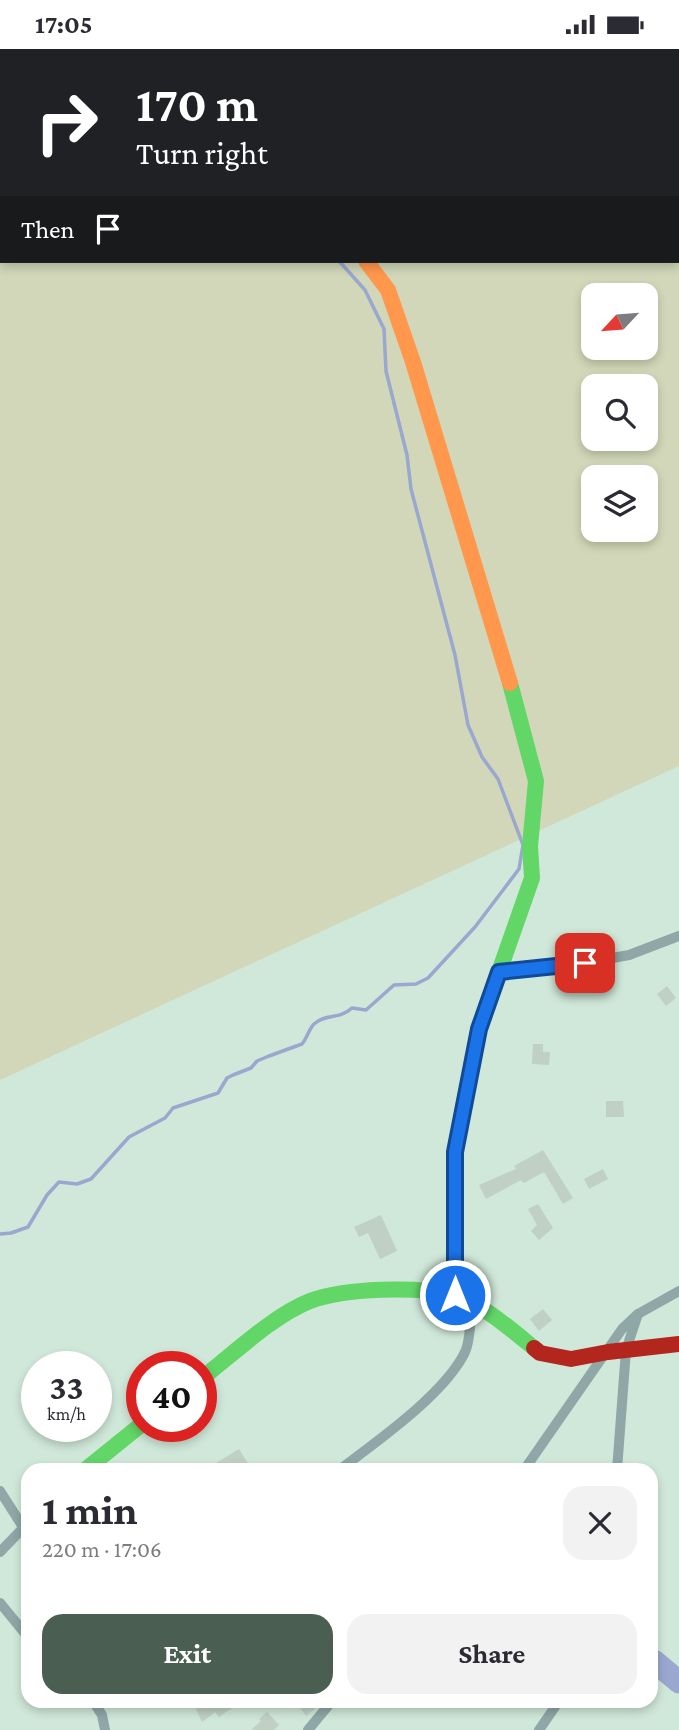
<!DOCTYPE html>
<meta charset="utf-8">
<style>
:root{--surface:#fff;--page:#f2f2f3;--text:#2b2b33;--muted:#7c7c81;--accent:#4b5e52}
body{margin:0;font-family:"Crimson Pro",serif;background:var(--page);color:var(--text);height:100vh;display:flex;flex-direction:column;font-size:26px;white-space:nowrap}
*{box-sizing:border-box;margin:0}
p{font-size:23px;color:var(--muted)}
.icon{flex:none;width:38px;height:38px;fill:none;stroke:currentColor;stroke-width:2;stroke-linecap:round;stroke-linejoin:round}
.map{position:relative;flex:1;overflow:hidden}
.drawer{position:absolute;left:21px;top:1414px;width:637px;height:245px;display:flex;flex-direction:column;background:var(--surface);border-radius:21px;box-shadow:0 4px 10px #0003}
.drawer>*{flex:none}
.banner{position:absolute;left:0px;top:0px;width:679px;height:214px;box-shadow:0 4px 10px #0003;background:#202124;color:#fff;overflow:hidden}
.needle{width:46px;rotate:244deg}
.tools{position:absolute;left:581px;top:234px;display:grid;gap:14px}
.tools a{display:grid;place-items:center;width:77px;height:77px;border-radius:14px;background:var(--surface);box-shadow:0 4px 10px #0003;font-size:35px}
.speed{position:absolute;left:21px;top:1302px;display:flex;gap:14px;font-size:35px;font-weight:700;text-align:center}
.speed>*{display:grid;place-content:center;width:91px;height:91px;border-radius:50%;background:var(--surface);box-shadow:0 4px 10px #0003;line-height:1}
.speed small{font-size:18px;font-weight:400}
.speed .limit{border:10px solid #d22;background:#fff;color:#111}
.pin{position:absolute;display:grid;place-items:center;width:60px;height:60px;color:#fff;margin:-30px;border-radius:14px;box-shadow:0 4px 10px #0006}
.me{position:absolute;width:77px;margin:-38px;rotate:0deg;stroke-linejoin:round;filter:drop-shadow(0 0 5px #0008)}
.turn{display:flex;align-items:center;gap:24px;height:147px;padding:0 21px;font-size:32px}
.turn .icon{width:91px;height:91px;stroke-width:2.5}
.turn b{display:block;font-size:49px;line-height:60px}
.then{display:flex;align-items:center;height:66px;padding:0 21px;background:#0003;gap:14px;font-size:26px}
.round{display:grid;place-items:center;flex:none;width:74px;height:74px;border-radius:21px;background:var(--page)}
.head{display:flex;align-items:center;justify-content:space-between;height:119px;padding:0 21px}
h1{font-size:42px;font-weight:700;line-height:52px}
.primary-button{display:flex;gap:14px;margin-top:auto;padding:14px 21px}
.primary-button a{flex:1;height:80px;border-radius:21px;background:var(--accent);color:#fff;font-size:28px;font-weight:700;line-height:80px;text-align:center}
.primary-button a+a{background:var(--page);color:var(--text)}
.status{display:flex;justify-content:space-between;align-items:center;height:49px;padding:0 35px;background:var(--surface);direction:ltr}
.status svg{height:19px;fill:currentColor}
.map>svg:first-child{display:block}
.green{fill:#d1d7b8;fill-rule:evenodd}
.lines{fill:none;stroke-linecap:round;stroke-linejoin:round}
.stream{stroke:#9aa7cf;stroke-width:3.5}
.river{stroke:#9aa7cf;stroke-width:23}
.building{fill:#c0d1c3}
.street{stroke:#8fa7a7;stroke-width:10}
.fast{stroke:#63d668;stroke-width:16}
.slow{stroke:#ff974d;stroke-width:16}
.jam{stroke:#b3261e;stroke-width:16}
.route-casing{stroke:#114b97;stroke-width:18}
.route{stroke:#1a73e8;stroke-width:12}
</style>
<div class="status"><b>17:05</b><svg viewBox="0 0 49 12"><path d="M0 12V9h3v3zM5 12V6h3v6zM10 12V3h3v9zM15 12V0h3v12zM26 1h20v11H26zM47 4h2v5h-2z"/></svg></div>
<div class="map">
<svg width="679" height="1681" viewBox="0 0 679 1681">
<rect width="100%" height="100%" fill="#d0e8d9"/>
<path class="green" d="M0,0H679V717L0,1031ZM2,2H677V212H2ZM593,247H646V299H593ZM593,338H646V390H593ZM593,429H646V481H593Z"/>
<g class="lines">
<g class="stream">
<polyline points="186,2 187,0"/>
<path d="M0,1185L11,1184L28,1178L47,1146L59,1133L77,1135L91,1130L129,1088L165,1069L173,1059L218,1044L227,1029L233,1026L251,1019L257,1012L269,1007L302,995C307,989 309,980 314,975C326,964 339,971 352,959L366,961L394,936L416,935L428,929L475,878L519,820L523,796L498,730L482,708L468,676L455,606L411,440L407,406L386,322L384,280L365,241L339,212"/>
</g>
<polyline class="river" points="654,1612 679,1633"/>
</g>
<g class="building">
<polygon points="667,937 676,949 666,957 657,945"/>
<polygon points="533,995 543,995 543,1003 550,1003 549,1016 532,1015"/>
<polygon points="606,1052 623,1052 624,1068 606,1068"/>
<polygon points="543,1101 573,1149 563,1155 544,1123 524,1134 521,1131 486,1150 479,1136 516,1120 514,1117"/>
<polygon points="603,1120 608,1130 589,1140 584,1130"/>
<polygon points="538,1155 553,1179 539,1191 531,1182 537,1176 528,1160"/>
<polygon points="381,1166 397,1202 380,1210 368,1184 359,1188 354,1178"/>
<polygon points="543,1260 552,1271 539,1282 530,1270"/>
<polygon points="239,1400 252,1421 220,1421 216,1414"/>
<polygon points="202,1652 242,1652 219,1668 215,1663 202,1673 194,1656"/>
<polygon points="295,1652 315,1652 318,1657 306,1667"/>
<polygon points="267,1663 279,1676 274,1681 251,1681 261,1672 259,1670"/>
</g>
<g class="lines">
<g class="street">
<polyline points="173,0 174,2"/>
<polyline points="499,923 585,914 629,906 679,887"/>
<path d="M339,1421C376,1393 445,1345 465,1303C471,1290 470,1270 472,1255"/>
<polyline points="524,1421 622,1280 638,1265 679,1242"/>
<polyline points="617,1421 626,1301 638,1265"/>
<polyline points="0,1442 23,1478"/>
<polyline points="0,1503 27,1475"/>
<polyline points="0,1554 28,1588"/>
<polyline points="93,1652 102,1666 105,1681"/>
<polyline points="308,1681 332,1652"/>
<polyline points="539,1681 559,1652"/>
</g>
<g class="fast">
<polyline points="469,1032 479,980 532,829 530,797 536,732 510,634"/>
<path d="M201,1330C232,1306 274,1266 310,1252C345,1239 417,1237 453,1246C479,1252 513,1282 534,1299"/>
<polyline points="85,1421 142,1375"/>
</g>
<polyline class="slow" points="366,212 388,241 413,313 510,634"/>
<g class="jam">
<polyline points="455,1246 455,1103 469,1032"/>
<polyline points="534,1299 540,1304 571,1310 608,1303 679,1295"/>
</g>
</g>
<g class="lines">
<g class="route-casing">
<polyline id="route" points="455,1246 455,1103 479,980 499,923 585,914"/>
</g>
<use href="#route" class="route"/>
</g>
</svg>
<div class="tools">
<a><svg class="needle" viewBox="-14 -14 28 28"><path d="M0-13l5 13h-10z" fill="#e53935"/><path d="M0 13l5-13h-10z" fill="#7c7c81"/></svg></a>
<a><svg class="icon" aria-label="search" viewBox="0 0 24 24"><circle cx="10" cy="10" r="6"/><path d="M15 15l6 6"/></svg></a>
<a><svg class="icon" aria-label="layers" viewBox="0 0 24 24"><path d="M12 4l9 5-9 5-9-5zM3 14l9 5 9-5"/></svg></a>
</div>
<div class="speed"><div>33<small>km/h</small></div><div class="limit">40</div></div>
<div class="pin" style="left:585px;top:914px;background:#d93025"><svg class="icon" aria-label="arrive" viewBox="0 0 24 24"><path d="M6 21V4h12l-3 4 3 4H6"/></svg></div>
<svg class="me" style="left:455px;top:1246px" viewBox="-20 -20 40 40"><circle r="17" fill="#1a73e8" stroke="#fff" stroke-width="3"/><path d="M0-11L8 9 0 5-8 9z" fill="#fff"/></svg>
<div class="banner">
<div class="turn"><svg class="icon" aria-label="right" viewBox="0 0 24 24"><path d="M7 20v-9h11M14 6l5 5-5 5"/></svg><div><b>170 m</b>Turn right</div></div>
<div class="then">Then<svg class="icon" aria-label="arrive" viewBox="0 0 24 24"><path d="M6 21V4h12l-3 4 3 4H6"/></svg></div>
</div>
<section class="drawer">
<div class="head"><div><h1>1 min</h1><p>220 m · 17:06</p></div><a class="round"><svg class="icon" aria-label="close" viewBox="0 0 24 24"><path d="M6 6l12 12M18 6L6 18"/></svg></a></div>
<div class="primary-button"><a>Exit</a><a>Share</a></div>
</section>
</div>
